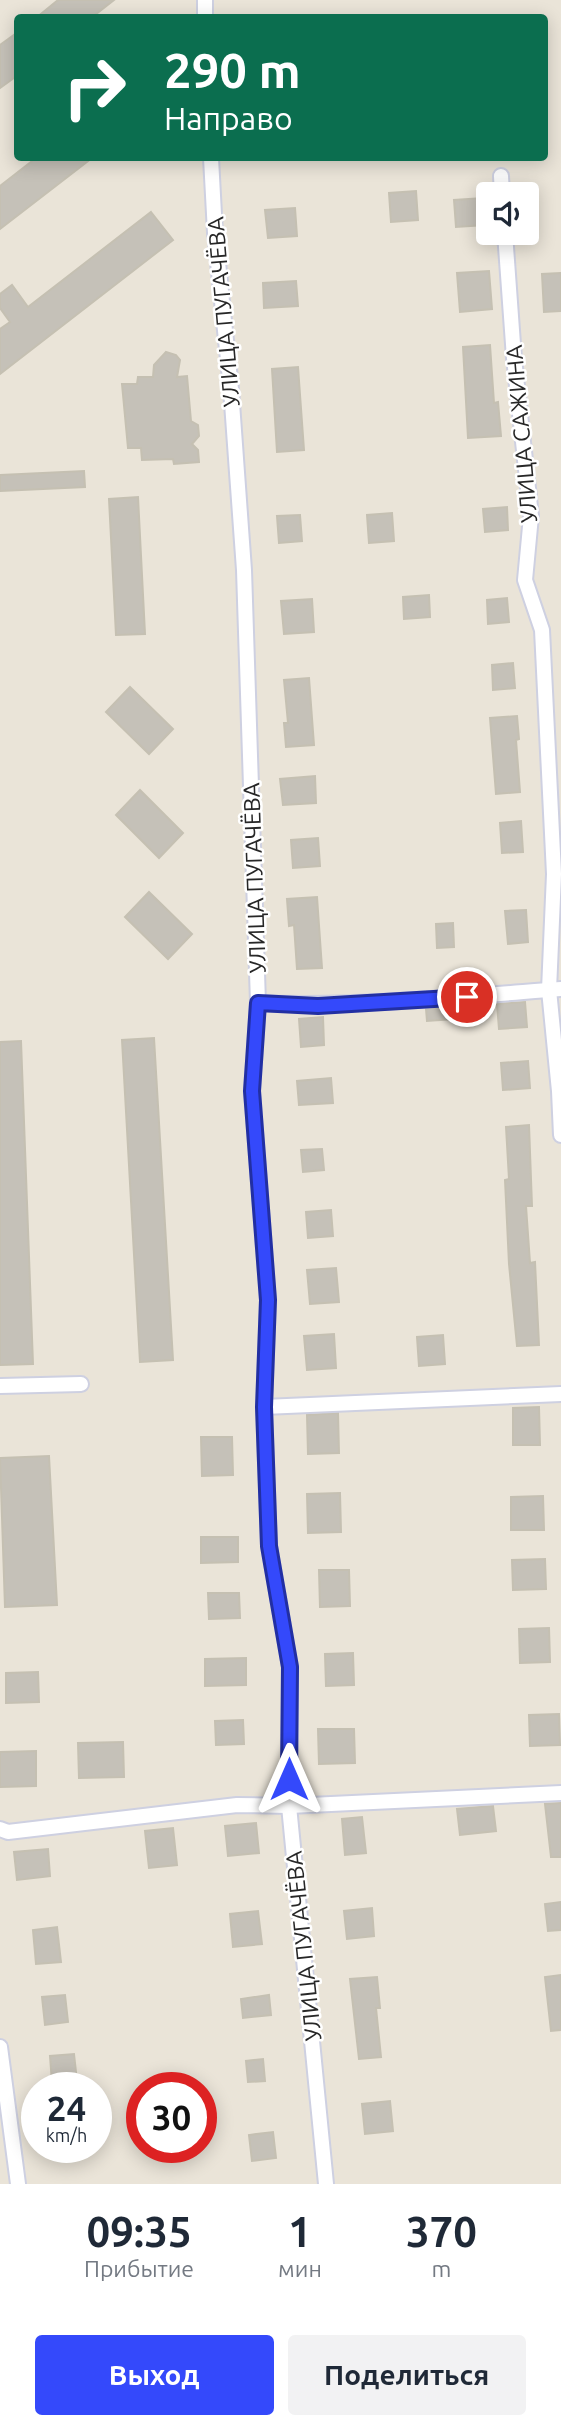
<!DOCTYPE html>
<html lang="ru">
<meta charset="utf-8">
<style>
:root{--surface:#fff;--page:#f2f2f3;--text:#1f2937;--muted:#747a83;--accent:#3449fb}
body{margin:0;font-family:Ubuntu,sans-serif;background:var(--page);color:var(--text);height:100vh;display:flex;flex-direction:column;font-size:26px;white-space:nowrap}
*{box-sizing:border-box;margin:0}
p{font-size:23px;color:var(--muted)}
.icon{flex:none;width:38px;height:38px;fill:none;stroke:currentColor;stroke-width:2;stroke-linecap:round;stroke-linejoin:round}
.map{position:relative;height:2184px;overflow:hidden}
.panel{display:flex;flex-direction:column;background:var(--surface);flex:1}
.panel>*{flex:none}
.top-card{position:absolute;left:14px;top:14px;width:534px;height:147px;border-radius:7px;box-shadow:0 4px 18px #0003;background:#0b6e4f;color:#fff;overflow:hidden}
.controls{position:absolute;left:476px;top:182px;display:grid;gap:14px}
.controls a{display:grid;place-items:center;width:63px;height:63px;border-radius:7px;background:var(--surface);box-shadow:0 4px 18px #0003;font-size:35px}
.speed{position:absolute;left:21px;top:2072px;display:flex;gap:14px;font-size:35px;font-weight:700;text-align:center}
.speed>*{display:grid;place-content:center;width:91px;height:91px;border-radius:50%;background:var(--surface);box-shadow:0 4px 18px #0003;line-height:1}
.speed small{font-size:18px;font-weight:400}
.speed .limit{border:10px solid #d22;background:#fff;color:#111}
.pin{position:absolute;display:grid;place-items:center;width:60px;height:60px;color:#fff;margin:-30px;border:4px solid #fff;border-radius:50%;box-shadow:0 2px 7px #0007}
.me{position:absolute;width:77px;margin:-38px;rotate:0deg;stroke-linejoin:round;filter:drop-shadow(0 0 5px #0008)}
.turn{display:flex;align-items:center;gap:24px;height:147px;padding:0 35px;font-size:32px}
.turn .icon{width:91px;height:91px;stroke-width:2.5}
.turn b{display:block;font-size:49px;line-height:60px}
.eta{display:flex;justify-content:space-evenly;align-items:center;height:119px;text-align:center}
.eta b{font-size:42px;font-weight:700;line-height:49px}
.primary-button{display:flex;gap:14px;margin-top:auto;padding:14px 35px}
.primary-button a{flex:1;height:80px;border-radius:7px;background:var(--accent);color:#fff;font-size:28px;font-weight:700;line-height:80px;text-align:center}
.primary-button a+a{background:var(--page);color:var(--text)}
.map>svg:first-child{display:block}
.building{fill:#c5c1b8;stroke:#c5c0b2;stroke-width:2}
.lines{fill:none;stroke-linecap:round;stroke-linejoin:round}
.minor-casing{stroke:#ced0e1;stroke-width:18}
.minor{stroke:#fff;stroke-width:14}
.route-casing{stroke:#222fa3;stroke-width:18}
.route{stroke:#3449fb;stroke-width:12}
.labels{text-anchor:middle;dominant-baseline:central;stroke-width:5;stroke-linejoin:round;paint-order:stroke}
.street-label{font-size:23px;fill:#272727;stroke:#fff}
</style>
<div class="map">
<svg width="561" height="2184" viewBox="0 0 561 2184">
<rect width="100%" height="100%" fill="#eae4d8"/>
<g class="building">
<polygon points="58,0 114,0 91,18 36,18"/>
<polygon points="18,32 18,75 0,88 0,45"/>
<polygon points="36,158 92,158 0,229 0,186"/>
<polygon points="416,191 418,220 391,222 389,193"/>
<polygon points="483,198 485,225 456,227 454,200"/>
<polygon points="295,208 297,236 268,238 265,210"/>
<polygon points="151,212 173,240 0,374 0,329 10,322 0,308 0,294 12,285 28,307"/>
<polygon points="489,271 492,309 460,312 457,273"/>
<polygon points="561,273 561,311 544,312 542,274"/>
<polygon points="296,281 298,306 264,308 263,283"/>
<polygon points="490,345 494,403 498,402 501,436 468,438 463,347"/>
<polygon points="166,352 176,355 180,360 177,377 187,376 191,421 198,425 199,436 192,444 198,450 199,462 174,464 173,459 142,460 141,448 128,448 122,384 137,384 138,377 153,377 154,365"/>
<polygon points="298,367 304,450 277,452 272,369"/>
<polygon points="84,471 85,487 0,491 0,475"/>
<polygon points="138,497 145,634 116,635 109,499"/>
<polygon points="507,507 508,530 485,532 483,509"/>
<polygon points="392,513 394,541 369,543 367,515"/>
<polygon points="300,515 302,541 279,543 277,516"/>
<polygon points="429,595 430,617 404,619 403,597"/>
<polygon points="507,598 509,622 488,624 487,600"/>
<polygon points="312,599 314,632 284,634 281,601"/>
<polygon points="513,663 515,688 493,690 492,665"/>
<polygon points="309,678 314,745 286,747 284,723 288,723 284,680"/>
<polygon points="130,687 173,729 149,754 106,712"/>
<polygon points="517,716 519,739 516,740 520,792 496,794 490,718"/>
<polygon points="315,776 316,803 283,805 280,779"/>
<polygon points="140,790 183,833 159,858 116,815"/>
<polygon points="521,821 523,852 502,853 500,823"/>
<polygon points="318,838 320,866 293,868 291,840"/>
<polygon points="149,892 192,934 168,959 125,917"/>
<polygon points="317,897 322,968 297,969 294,925 289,926 287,899"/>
<polygon points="526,910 528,942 508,944 505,911"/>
<polygon points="453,923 454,947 437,948 436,924"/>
<polygon points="525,1002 527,1027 499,1029 497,1004"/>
<polygon points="453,1007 454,1019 427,1021 426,1009"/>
<polygon points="323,1017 324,1045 301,1047 299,1019"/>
<polygon points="154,1038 173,1360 140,1362 122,1040"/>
<polygon points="21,1041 33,1364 0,1365 0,1042"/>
<polygon points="528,1061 530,1088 503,1090 501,1063"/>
<polygon points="331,1078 333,1103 299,1105 297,1081"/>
<polygon points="529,1125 532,1206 526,1206 530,1263 535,1262 539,1345 517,1346 509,1264 505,1180 509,1179 506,1127"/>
<polygon points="322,1149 324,1170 303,1172 301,1150"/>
<polygon points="331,1210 333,1236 308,1238 306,1212"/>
<polygon points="336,1268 339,1302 310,1304 307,1270"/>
<polygon points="334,1334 336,1368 307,1370 304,1336"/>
<polygon points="443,1335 445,1364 419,1366 417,1337"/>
<polygon points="539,1407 540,1445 513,1445 513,1408"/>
<polygon points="338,1413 339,1453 308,1454 307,1415"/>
<polygon points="201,1437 232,1437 233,1475 202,1476"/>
<polygon points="49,1456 57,1605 5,1607 0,1458"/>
<polygon points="340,1493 341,1532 308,1533 307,1494"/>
<polygon points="543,1496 544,1530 511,1530 511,1497"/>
<polygon points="201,1537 238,1537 238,1562 201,1563"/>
<polygon points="545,1559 546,1589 513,1590 512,1560"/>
<polygon points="319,1570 349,1570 350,1606 320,1607"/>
<polygon points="208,1593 239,1593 240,1618 209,1619"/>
<polygon points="549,1628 550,1662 520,1663 519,1629"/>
<polygon points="353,1653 354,1685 326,1686 325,1654"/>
<polygon points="246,1658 246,1685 205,1686 205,1659"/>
<polygon points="38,1672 39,1702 6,1703 6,1673"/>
<polygon points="559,1714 560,1745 530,1746 529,1715"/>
<polygon points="243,1720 244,1744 216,1745 215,1721"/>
<polygon points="318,1729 354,1729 355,1763 319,1764"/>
<polygon points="123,1742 124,1777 79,1778 78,1743"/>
<polygon points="36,1751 36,1786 0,1787 0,1752"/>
<polygon points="561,1803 561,1857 551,1857 545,1804"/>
<polygon points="493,1806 496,1831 460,1835 457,1809"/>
<polygon points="362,1817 366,1853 345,1855 342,1819"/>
<polygon points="256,1823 259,1853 228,1856 225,1826"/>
<polygon points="173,1828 177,1865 149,1868 145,1831"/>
<polygon points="48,1849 50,1876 17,1880 14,1852"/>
<polygon points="561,1902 561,1930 548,1931 545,1904"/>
<polygon points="372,1908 374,1936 347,1939 344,1911"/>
<polygon points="258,1911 262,1944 233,1947 230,1914"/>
<polygon points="57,1927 61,1962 36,1964 33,1930"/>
<polygon points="561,1975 561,2030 551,2031 545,1977"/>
<polygon points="377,1977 380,2008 376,2008 381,2057 359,2059 350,1979"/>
<polygon points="65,1995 68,2022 45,2025 42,1997"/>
<polygon points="269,1995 271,2015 243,2018 241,1999"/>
<polygon points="74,2054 77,2081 52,2083 50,2056"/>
<polygon points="263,2059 265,2081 248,2082 246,2061"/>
<polygon points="390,2101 393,2131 365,2134 362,2104"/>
<polygon points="273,2132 276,2158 252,2161 249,2135"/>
</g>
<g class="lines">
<g class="minor-casing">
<g id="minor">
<polyline points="205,0 205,18"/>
<polyline points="211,158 215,233 231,389 244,570 258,1003 252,1091 268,1300 264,1407 269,1546 290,1667 289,1806 326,2184"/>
<polyline points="501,176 502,194"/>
<polyline points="505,233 514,358 531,516 525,580 542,630 554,874 549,990 559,1091 561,1135"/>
<path d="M258,1003C359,1007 460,997 561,989"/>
<polyline points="0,1386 81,1384"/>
<polyline points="264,1407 561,1394"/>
<polyline points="0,1829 8,1832 237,1805 289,1806 561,1793"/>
<polyline points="0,2047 18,2184"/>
</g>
</g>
<use href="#minor" class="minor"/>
</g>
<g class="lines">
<g class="route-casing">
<polyline id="route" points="289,1779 290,1667 269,1546 264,1407 268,1300 252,1091 258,1003 318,1006 467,997"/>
</g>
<use href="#route" class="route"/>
</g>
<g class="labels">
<g class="street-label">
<text transform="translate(223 312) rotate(-95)">УЛИЦА ПУГАЧЁВА</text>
<text transform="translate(521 434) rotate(-95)">УЛИЦА САЖИНА</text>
<text transform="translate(254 878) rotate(-92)">УЛИЦА ПУГАЧЁВА</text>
<text transform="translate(303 1946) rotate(-96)">УЛИЦА ПУГАЧЁВА</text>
</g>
</g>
</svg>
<div class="controls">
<a><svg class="icon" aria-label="sound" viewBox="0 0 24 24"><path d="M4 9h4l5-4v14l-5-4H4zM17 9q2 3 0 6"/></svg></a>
</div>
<div class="speed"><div>24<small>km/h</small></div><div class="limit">30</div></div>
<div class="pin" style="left:467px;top:997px;background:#d93025"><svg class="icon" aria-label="arrive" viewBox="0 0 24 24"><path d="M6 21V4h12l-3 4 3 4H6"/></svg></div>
<svg class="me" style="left:289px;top:1779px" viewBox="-20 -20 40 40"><path d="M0-17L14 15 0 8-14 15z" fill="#3449fb" stroke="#fff" stroke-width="4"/></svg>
<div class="top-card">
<div class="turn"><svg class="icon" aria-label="right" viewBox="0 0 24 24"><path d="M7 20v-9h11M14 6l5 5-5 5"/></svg><div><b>290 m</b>Направо</div></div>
</div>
</div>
<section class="panel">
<div class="eta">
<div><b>09:35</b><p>Прибытие</p></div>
<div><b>1</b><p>мин</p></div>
<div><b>370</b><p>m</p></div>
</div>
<div class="primary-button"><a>Выход</a><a>Поделиться</a></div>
</section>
